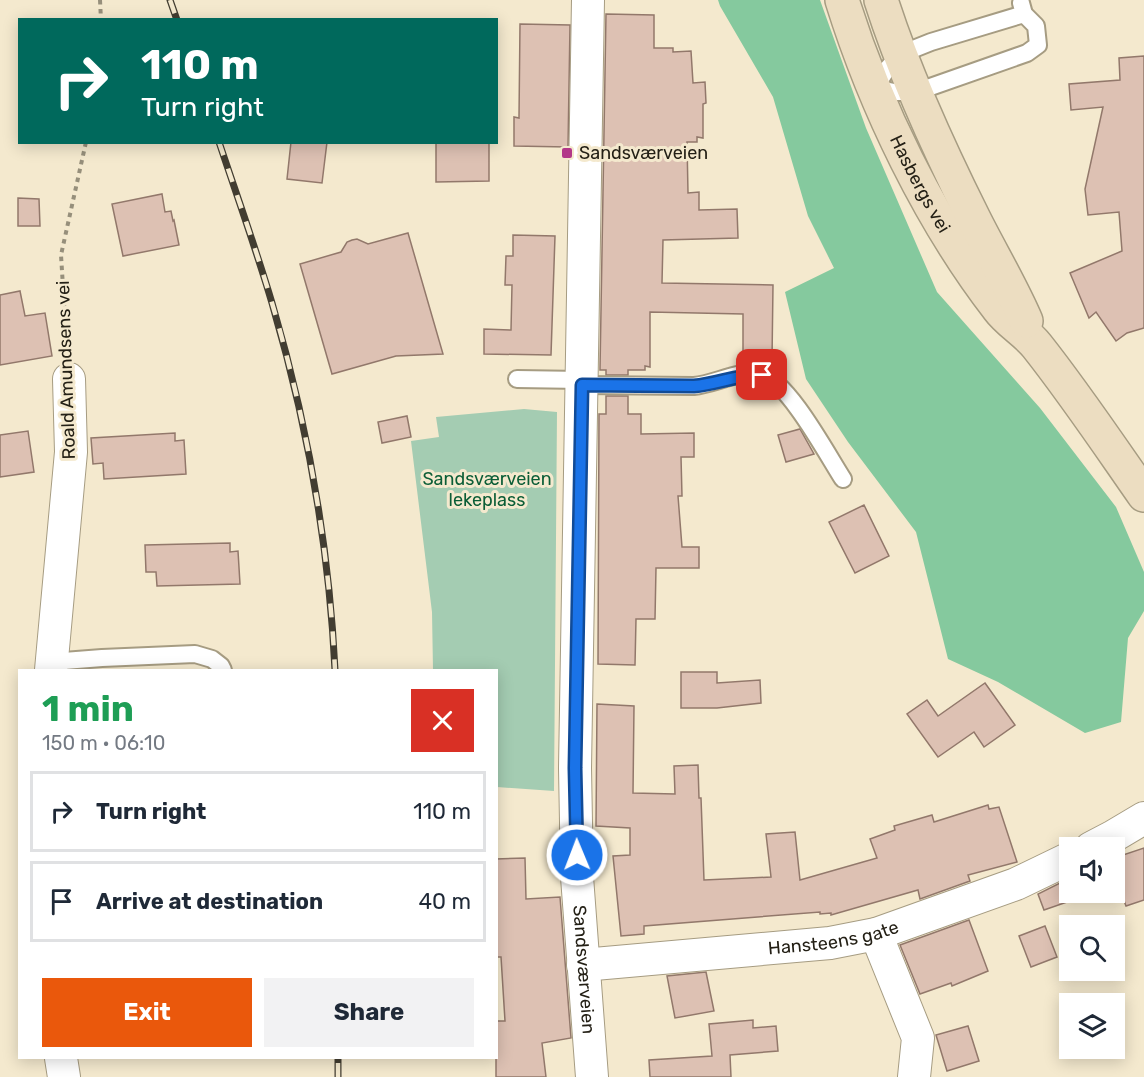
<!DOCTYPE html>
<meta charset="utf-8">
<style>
:root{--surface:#fff;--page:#f2f2f3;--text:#1f2937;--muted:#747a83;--line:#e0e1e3;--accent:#ea580c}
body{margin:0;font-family:Rubik,sans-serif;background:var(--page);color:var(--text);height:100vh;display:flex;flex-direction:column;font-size:22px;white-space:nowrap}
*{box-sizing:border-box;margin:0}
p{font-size:20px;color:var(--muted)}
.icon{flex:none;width:33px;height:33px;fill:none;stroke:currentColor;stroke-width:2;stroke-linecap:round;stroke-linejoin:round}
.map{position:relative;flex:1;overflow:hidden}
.details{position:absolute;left:18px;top:669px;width:480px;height:390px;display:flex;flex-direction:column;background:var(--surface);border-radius:0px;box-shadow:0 3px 15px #0003}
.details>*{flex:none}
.top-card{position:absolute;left:18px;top:18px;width:480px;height:126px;border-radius:0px;box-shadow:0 3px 15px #0003;background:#00695c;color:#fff;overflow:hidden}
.buttons{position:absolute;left:1059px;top:837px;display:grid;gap:12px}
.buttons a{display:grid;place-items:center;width:66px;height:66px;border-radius:0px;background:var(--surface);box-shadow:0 3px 15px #0003;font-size:30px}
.pin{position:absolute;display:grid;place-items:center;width:51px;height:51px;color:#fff;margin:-26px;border-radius:12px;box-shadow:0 3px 9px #0006}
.me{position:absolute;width:66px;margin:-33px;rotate:359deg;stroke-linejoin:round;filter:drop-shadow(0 0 4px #0008)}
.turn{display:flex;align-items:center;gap:21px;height:126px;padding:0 24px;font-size:27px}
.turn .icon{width:78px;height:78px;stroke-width:2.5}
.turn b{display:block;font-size:42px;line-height:51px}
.round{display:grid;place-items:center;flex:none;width:63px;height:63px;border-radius:0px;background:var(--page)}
.summary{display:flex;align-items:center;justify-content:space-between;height:102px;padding:0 24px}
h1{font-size:36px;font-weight:700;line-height:45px;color:#1e9e55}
.action{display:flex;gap:12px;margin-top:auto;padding:12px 24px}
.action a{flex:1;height:69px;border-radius:0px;background:var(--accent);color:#fff;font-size:24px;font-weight:700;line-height:69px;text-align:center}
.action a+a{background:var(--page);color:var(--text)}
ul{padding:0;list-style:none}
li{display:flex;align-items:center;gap:18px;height:81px;margin:0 12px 9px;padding:0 12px;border:3px solid var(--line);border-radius:0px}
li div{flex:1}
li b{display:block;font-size:22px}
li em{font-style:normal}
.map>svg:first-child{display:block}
.green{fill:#a4ccb2}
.forest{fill:#85c99e}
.building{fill:#ddc1b3;stroke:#92786b;stroke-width:1.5}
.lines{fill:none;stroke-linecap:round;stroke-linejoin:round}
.lane-casing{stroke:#a69c82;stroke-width:20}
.street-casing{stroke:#a69c82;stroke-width:34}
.secondary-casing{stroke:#a69c82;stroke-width:36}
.path{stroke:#968f7b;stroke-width:4;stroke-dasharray:4.5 4.5;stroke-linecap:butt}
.lane{stroke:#fff;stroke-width:16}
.street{stroke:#fff;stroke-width:32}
.secondary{stroke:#ecddc1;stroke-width:33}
.rail-casing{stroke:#423d31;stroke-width:7}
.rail{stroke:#f4e9ce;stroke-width:4.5;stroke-dasharray:14;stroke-linecap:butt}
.route-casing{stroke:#114b97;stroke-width:15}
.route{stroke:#1a73e8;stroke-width:10}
.poi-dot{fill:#b33789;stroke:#f4e9ce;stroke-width:2}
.labels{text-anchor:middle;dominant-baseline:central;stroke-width:6;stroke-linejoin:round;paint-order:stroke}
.poi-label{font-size:18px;fill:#242016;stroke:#f4e9ce;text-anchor:start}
.street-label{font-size:18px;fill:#242016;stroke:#f4e9ce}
.park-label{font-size:18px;fill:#0b5d36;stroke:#f4e9ce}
</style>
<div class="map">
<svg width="1144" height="1077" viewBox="0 0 1144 1077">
<rect width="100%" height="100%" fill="#f4e9ce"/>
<polygon class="green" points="524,409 557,412 554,791 497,787 496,670 433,670 432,612 411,441 439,437 436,417"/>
<polygon class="forest" points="718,0 820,0 866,128 937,292 1040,408 1116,507 1144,572 1144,611 1128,638 1121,722 1085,733 998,682 948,659 916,532 848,442 806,379 785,292 834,268 808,216 773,97 720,6"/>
<g class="building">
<polygon points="606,14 654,15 654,48 673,48 673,52 691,51 693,83 705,82 706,103 703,104 703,138 697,137 697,142 687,142 688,193 699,192 699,210 737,209 738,238 663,240 662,283 773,285 772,360 743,360 743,314 650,312 650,367 645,366 645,370 628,370 628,375 606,375 606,370 600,370"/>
<polygon points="520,24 570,25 568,147 514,146 514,117 519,118"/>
<polygon points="1144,56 1144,328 1127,333 1116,341 1096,312 1089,318 1070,273 1122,251 1119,212 1088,215 1085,189 1103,107 1071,110 1069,84 1120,80 1119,58"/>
<polygon points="291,142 327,142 322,183 287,179"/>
<polygon points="436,142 489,142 489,181 436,182"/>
<polygon points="162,194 165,212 171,211 173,221 174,220 179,245 123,256 112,204"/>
<polygon points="18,198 39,199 40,226 18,226"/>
<polygon points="408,233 443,354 396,356 332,374 300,264 341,252 347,242 352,240 357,239 368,244"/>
<polygon points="513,235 555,236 551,355 484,354 484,329 511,330 512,285 505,285 506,256 513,256"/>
<polygon points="20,291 25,316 45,313 52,356 0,365 0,295"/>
<polygon points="606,396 628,396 628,414 641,414 641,434 694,433 694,457 681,457 682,496 678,496 682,547 699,547 699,568 656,568 655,619 636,619 635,665 598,664 599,414 606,414"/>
<polygon points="407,416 411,437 382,443 378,422"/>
<polygon points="800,429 814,454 786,462 778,435"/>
<polygon points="28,431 34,472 0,477 0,435"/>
<polygon points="175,433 175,441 184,440 186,474 104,479 103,463 93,464 91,438"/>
<polygon points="864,505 889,556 855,573 829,522"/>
<polygon points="230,543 230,552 238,551 240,584 157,586 156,572 146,572 145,545"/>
<polygon points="681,672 717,672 717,683 760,680 761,703 717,708 681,708"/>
<polygon points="985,683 1015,725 984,747 974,732 938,757 907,714 927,700 938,716"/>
<polygon points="597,704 634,706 633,793 675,794 674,766 698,765 699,798 701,798 704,880 771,877 766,834 795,832 800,880 877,858 870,839 895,830 894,826 932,815 934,822 988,805 989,809 999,807 1017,862 968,875 970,881 920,899 918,890 831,915 831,913 820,914 820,912 644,926 644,934 621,936 613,856 630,855 630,828 596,826"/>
<polygon points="1144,848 1144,900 1126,906 1122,895 1114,898 1114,858"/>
<polygon points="525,858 526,899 560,897 571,1038 542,1043 546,1077 496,1077 496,1021 505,1021 501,957 496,957 496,859"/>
<polygon points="1070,878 1070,901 1044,910 1038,894"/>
<polygon points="969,920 988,971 952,986 951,983 920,994 900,945"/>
<polygon points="1045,926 1057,957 1031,967 1019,936"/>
<polygon points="706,972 714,1011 675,1018 667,976"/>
<polygon points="753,1020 753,1028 776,1026 778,1051 730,1055 731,1077 650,1077 649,1060 712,1056 709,1024"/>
<polygon points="968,1026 979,1061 947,1071 936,1035"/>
</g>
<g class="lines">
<g class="lane-casing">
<g id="lane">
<polyline points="1021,3 1024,14 1036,26 1038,45 1027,53 916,92 894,92 875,88 887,69 901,54 931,42 1024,14"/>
<polyline points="517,379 582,380"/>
<path d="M582,385L694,386C716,384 740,369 762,375C788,381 828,456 843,479"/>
<polyline points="51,662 102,658 195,654 212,659 221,666 223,670"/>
</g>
</g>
<g class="street-casing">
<g id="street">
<path id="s1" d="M588,0L575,768L577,877L592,1077"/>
<polyline points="51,670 71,452 69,379"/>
<polyline points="1091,848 1112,837 1144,818"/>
<polyline points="876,934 918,1038 914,1077"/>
<path id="s2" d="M583,965L830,943L876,934L1016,884L1070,858"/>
<polyline points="61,1058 64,1077"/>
</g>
</g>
<g class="secondary-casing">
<g id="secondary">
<path id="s3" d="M842,0C875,106 930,220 998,308C1009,323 1026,332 1037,346C1075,394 1109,445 1144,495"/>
<path d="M881,0C905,75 939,149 974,219C991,253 1011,286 1026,321"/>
</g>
</g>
<g class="path">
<polyline points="100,0 101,20"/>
<polyline points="67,351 61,255 86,142"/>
</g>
<use href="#lane" class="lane"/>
<use href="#street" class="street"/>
<use href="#secondary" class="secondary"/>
<g class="rail-casing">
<g id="rail">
<polyline points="170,0 177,20"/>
<path d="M219,142C237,196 256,249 272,303C307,422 329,546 335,670"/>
<polyline points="338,1077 338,1058"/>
</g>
</g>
<use href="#rail" class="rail"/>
</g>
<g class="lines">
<g class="route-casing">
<path id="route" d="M577,855L575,768L582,385L694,386C718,384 738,374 762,375"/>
</g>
<use href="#route" class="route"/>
</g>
<rect class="poi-dot" x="561" y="147" width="12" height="12" rx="3"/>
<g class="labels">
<g class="poi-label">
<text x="579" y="153">Sandsværveien</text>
</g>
<g class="street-label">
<text stroke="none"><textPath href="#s3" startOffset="200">Hasbergs vei</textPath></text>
<text transform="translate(66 370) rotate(-92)">Roald Amundsens vei</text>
<text stroke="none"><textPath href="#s2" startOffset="252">Hansteens gate</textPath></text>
<text stroke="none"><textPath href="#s1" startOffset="970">Sandsværveien</textPath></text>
</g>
<g class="park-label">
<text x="487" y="479">Sandsværveien<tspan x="487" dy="21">lekeplass</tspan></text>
</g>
</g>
</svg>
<div class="buttons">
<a><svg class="icon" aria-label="sound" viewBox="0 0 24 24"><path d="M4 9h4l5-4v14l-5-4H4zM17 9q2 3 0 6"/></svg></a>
<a><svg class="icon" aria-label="search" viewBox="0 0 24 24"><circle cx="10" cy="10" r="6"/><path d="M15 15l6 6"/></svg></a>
<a><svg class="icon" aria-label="layers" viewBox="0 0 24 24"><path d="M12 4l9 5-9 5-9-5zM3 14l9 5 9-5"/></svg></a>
</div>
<div class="pin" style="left:762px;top:375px;background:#d93025"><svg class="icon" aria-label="arrive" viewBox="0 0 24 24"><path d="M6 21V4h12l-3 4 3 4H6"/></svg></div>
<svg class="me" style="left:577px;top:855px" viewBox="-20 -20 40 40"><circle r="17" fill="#1a73e8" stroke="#fff" stroke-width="3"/><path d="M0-11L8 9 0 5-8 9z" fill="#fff"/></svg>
<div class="top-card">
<div class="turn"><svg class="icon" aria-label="right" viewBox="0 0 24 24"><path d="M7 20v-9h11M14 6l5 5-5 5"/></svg><div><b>110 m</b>Turn right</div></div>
</div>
<section class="details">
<div class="summary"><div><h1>1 min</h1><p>150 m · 06:10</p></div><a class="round" style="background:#d93025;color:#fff"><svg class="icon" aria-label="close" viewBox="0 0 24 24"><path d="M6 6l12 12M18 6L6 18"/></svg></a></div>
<ul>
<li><svg class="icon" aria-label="right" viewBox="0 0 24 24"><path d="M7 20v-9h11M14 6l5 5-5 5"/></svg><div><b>Turn right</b></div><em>110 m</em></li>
<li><svg class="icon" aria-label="arrive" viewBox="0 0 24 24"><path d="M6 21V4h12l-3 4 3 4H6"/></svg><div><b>Arrive at destination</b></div><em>40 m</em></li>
</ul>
<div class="action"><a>Exit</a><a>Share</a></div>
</section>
</div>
